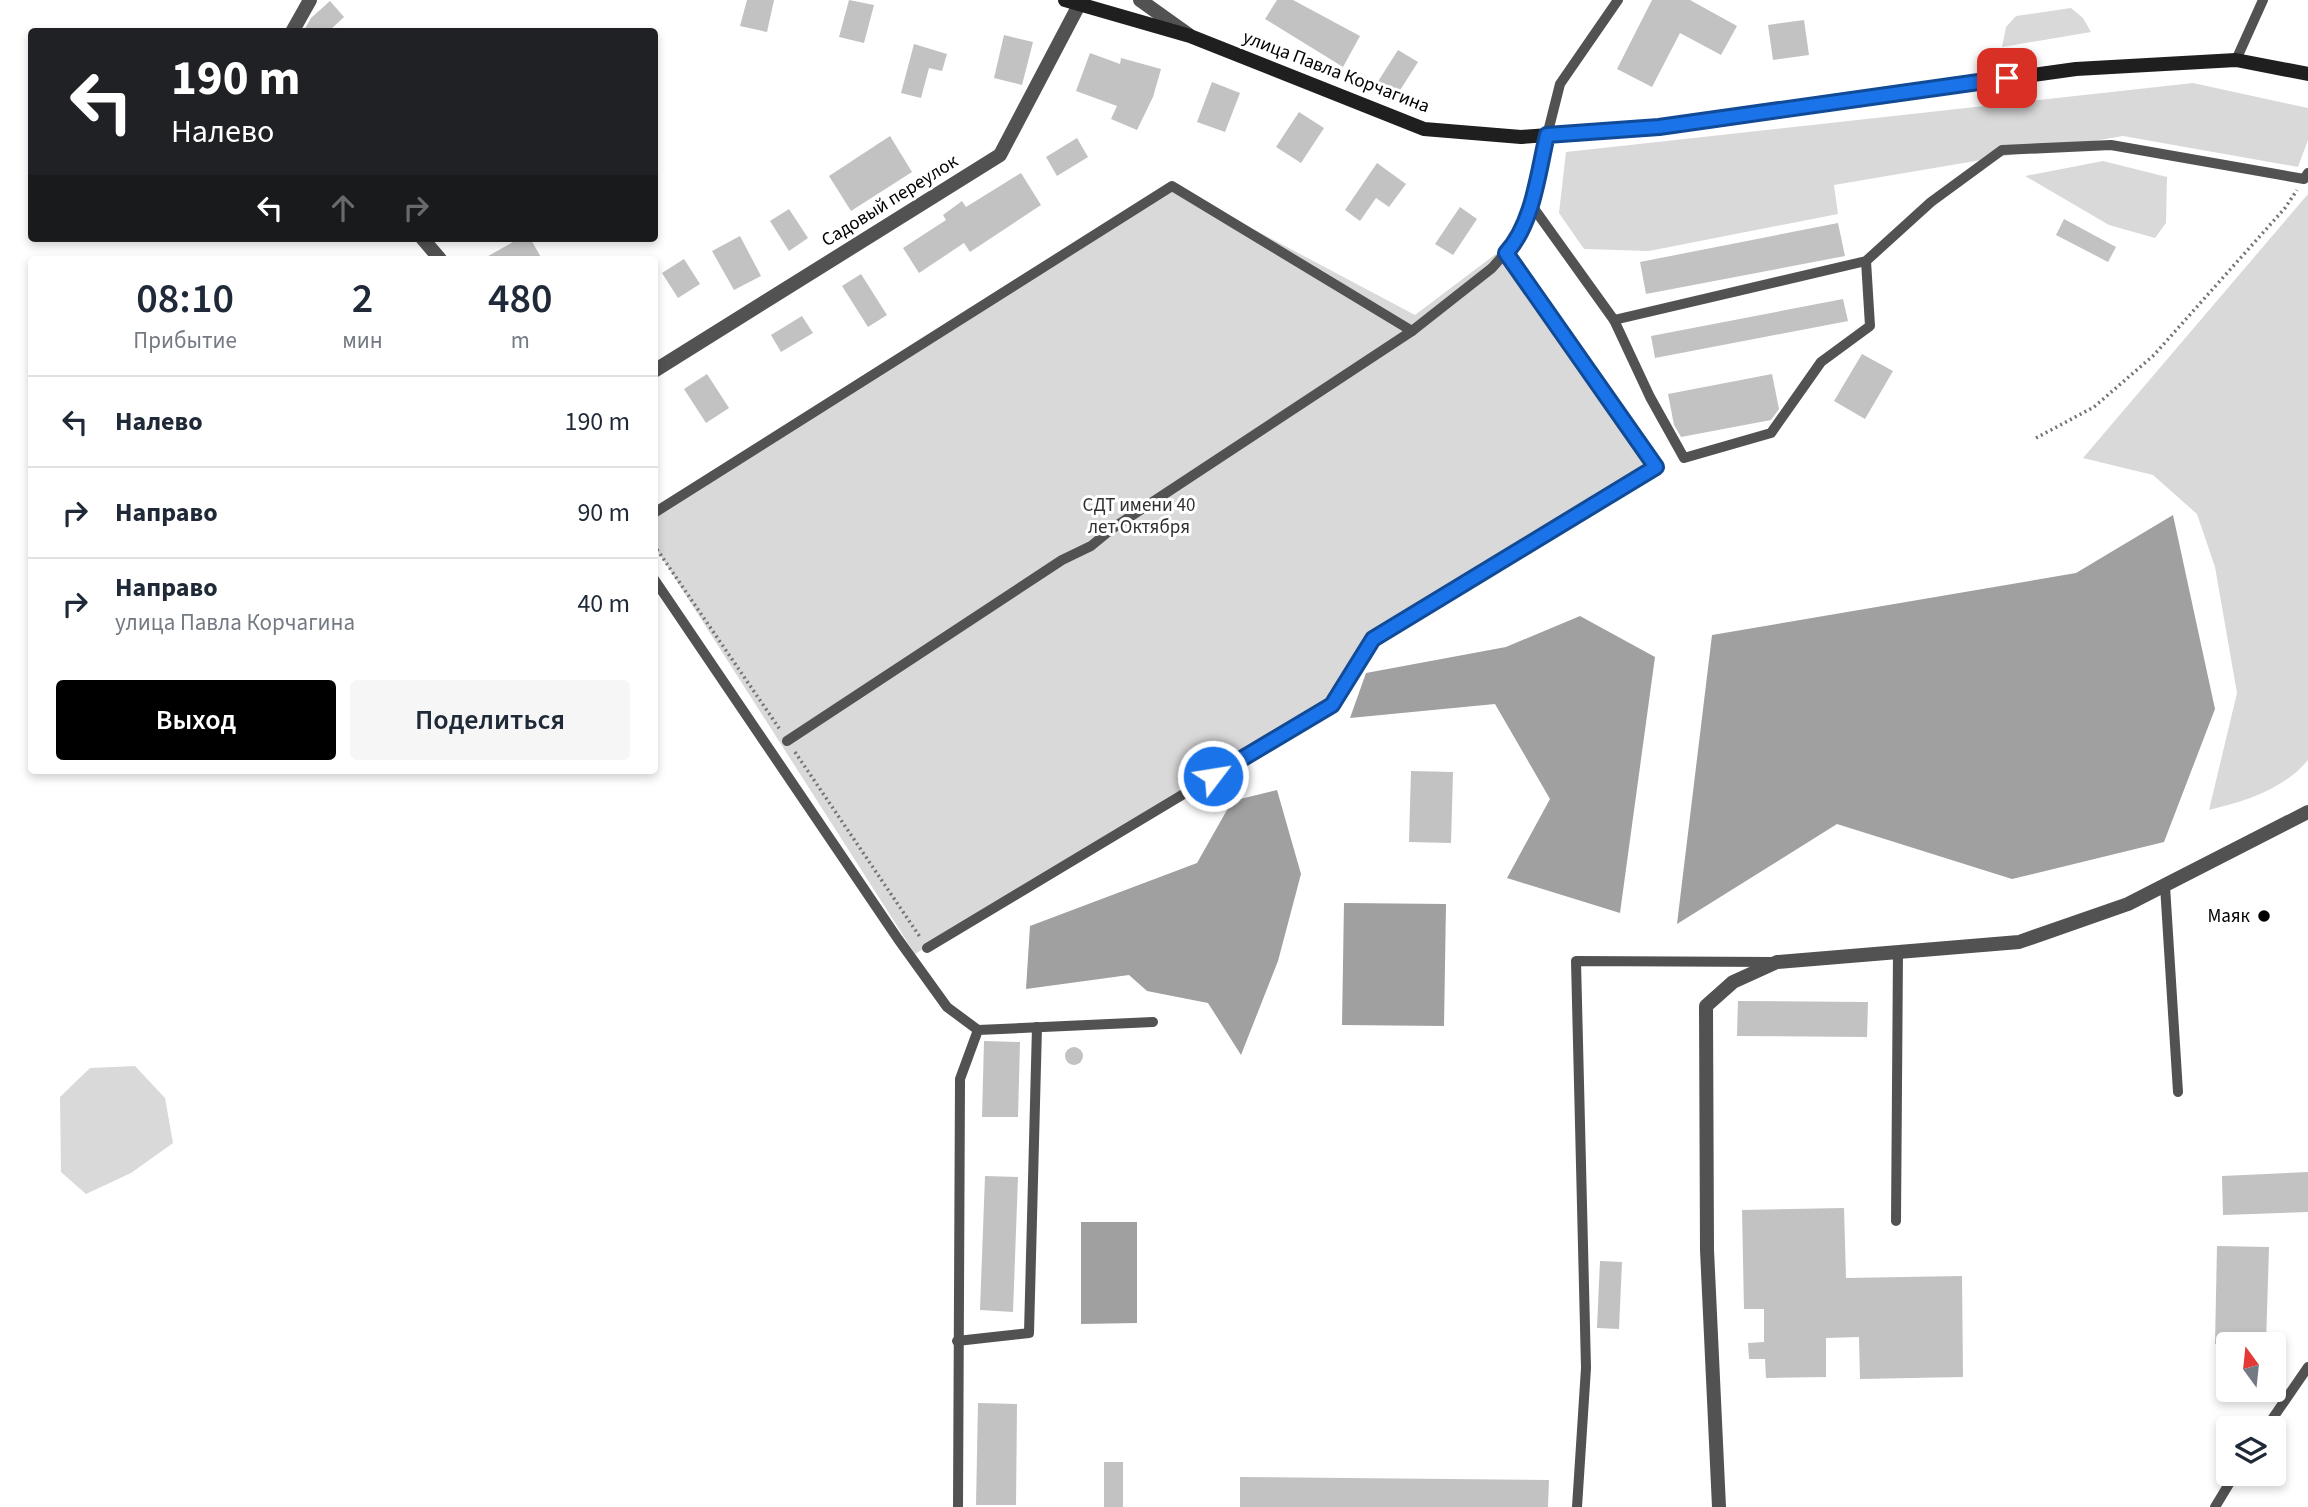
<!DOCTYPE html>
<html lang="ru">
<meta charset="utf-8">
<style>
:root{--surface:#fff;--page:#f6f6f7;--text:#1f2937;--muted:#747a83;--line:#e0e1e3;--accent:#000}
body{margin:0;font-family:"Source Sans 3",sans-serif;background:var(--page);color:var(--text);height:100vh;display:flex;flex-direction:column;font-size:26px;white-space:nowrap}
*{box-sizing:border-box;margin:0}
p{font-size:23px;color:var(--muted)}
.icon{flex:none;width:38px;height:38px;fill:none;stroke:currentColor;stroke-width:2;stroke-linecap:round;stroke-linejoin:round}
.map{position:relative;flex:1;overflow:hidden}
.panel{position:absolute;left:28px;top:256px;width:630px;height:518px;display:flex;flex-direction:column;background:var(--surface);border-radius:7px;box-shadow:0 4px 10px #0003}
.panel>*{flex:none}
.guide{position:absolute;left:28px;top:28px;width:630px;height:214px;border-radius:7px;box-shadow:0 4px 10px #0003;background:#202124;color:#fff;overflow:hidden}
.needle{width:46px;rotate:345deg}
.buttons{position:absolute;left:2216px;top:1332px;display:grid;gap:14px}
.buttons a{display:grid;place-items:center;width:70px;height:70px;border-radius:7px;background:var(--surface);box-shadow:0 4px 10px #0003;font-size:35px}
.pin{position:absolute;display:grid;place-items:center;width:60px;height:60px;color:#fff;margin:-30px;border-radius:14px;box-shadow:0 4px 10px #0006}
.me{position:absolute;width:77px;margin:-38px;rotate:59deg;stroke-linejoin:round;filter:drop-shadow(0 0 5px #0008)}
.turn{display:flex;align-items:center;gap:24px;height:147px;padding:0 28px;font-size:32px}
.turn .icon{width:91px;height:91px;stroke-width:2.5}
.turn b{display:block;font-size:49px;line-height:60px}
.lanes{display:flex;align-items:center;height:66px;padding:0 28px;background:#0003;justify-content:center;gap:35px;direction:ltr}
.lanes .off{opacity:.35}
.eta{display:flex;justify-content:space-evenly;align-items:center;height:119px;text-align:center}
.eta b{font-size:42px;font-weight:600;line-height:49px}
.primary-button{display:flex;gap:14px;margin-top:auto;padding:14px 28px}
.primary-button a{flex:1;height:80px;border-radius:7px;background:var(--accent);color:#fff;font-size:28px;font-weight:600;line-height:80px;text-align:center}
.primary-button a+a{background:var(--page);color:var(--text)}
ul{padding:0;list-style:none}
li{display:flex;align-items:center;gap:21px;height:91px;padding:0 28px;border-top:2px solid var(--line)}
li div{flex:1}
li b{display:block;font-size:26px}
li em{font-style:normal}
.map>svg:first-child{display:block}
.green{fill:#d9d9d9}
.water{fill:#a0a0a0}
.building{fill:#c2c2c2}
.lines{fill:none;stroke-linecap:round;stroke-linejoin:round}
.path{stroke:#747474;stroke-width:3.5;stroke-dasharray:2 3.5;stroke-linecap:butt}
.lane{stroke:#525252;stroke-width:10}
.street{stroke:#525252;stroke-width:14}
.secondary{stroke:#1f1f1f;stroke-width:14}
.route-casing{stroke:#114b97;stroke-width:18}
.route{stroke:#1a73e8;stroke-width:12}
.poi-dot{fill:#000;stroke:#fff;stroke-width:2.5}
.labels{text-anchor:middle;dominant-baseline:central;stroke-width:6;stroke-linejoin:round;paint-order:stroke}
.street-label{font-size:19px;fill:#000;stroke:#fff}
.park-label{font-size:19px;fill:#303030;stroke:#fff}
.poi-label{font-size:19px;fill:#000;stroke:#fff;text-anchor:end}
</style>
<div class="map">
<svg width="2308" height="1507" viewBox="0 0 2308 1507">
<rect width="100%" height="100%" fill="#fff"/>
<g class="green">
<polygon points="2071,8 2083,18 2091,32 2002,47 2006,27 2016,16"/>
<polygon points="2193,83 2308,108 2308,140 2298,167 2123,136 1834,185 1838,214 1649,251 1584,249 1559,213 1566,152"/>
<polygon points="2103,161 2167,177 2166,223 2155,238 2109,225 2025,176"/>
<polygon points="1172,186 1415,315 1501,250 1656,467 1373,639 1332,705 915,954 655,547 655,513"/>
<path d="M2308,194V760C2283,790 2245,801 2209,810L2237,693L2215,567L2197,514L2153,475L2083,458Z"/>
<polygon points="135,1066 165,1098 173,1143 131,1173 86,1194 61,1172 60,1097 90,1068"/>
</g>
<g class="water">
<polygon points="2173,515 2215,709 2164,842 2012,879 1837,824 1677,924 1712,635 2076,573"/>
<polygon points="1580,616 1655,657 1620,913 1507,878 1550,799 1495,704 1350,718 1366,673 1506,647"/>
<polygon points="1277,790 1301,874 1278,961 1241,1055 1208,1003 1147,991 1129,975 1026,989 1030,926 1197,863 1232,801"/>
<polygon points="1344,903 1446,904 1444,1026 1342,1025"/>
<polygon points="1081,1222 1137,1222 1137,1323 1081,1324"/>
</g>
<g class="building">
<polygon points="747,0 774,0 767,32 740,26"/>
<polygon points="849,0 874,5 864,43 839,37"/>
<polygon points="1277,0 1293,0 1360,36 1343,67 1265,19"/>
<polygon points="1652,0 1690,0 1737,26 1721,55 1680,33 1652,87 1617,69"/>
<polygon points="330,1 344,17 328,32 303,32 311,18"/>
<polygon points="1804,20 1809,55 1773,60 1768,25"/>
<polygon points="1004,35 1033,42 1022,85 994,78"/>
<polygon points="914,44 947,54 942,71 929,68 921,98 901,93"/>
<polygon points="1398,50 1418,62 1397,95 1377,83"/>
<polygon points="1090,53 1120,64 1121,58 1161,69 1153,97 1137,130 1111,119 1117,106 1076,91"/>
<polygon points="1212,82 1240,93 1225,132 1197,122"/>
<polygon points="1299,112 1324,128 1301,163 1276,147"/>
<polygon points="890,136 912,172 851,211 829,176"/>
<polygon points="1077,138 1088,157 1057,176 1046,157"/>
<polygon points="1377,163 1406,184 1389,207 1376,198 1360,221 1345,210"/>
<polygon points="1021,173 1041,205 970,252 964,243 919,273 903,248 946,220 943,215 962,201 966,207"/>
<polygon points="1460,207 1477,219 1453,255 1435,244"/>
<polygon points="789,209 808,238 789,251 770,221"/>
<polygon points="2064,219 2116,247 2108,262 2056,235"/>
<polygon points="1838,223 1845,256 1646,294 1640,262"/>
<polygon points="740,236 761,276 734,290 712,251"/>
<polygon points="520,238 530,238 542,259 483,259"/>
<polygon points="684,259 700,284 678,298 662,273"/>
<polygon points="861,274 887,315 868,327 842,286"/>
<polygon points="1843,299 1848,321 1655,358 1651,336"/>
<polygon points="802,316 813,333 781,352 771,335"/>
<polygon points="1862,354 1893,371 1865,419 1834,401"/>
<polygon points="707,374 729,408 706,423 684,389"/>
<polygon points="1772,374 1779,409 1771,420 1681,437 1674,425 1668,394"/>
<polygon points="1411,771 1453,772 1451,843 1409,842"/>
<polygon points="1738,1001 1868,1002 1867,1037 1737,1036"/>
<polygon points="984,1041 1020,1042 1018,1117 982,1117"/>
<circle cx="1074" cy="1056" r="9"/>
<polygon points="2308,1172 2308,1212 2223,1215 2222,1176"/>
<polygon points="985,1176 1018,1177 1013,1312 980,1310"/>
<polygon points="1844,1208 1846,1278 1962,1276 1963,1377 1860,1379 1859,1337 1826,1338 1826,1377 1766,1378 1765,1359 1749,1359 1748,1343 1764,1342 1764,1309 1744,1309 1742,1210"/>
<polygon points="2217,1246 2269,1247 2266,1344 2215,1344"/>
<polygon points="1600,1261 1622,1262 1619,1329 1597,1328"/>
<polygon points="978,1403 1017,1404 1016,1505 976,1505"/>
<rect x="1104" y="1462" width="19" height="45"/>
<polygon points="1240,1477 1549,1480 1548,1507 1240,1507"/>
</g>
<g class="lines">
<g class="path">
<polyline points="2036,438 2094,407 2154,355 2285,208 2297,190"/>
<polyline points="654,545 781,731"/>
<polyline points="795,752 920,937"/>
</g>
<g class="lane">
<polyline points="2236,60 2263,0"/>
<polyline points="1866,261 1870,326 1821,362 1771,433 1684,458 1650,397 1614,320 1866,261 1931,202 2002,150 2111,145 2304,179 2308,173"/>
<polyline points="1614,320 1530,203 1560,84 1618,0"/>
<polyline points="654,513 1172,186 1412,331"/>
<polyline points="654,579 898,939 947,1007 978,1030"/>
<polyline points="787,741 1062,560 1091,546 1113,528 1412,331 1492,268 1515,242 1530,203"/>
<polyline points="2165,886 2178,1092"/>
<polyline points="927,948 1332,705 1373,639 1656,467 1506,253"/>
<polyline points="1896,1221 1898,951"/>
<polyline points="957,1341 1029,1333 1037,1027"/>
<polyline points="2266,1428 2308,1367"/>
<polyline points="958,1507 960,1079 978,1030 1153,1022"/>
<polyline points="1577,1507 1586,1368 1576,961 1773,962"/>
<polyline points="2215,1507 2235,1474"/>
</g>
<g class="street">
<polyline points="1140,0 1189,35"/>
<polyline points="292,32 310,0"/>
<polyline points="422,238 440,259"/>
<polyline points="654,371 1000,155 1080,3"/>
<polyline points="1719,1507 1707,1250 1706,1006 1733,982 1777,962 2019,942 2128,904 2308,812"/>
</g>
<polyline class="secondary" points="1065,0 1190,36 1424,129 1521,137 1659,127 2076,69 2236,60 2308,74"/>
</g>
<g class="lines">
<g class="route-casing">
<path id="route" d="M1213,776L1332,705L1373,639L1656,467L1506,253C1533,224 1538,173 1547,135L1659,127L2007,78"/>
</g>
<use href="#route" class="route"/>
</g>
<circle class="poi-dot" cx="2264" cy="916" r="7"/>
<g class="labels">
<g class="street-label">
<text transform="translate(1336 72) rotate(21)">улица Павла Корчагина</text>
<text transform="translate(890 201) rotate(-32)">Садовый переулок</text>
</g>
<g class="park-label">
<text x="1139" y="505">СДТ имени 40<tspan x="1139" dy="22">лет Октября</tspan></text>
</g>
<g class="poi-label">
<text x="2250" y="916">Маяк</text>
</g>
</g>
</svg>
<div class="buttons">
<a><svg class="needle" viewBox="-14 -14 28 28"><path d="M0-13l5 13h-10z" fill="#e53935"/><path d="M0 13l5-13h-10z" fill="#747a83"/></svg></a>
<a><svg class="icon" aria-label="layers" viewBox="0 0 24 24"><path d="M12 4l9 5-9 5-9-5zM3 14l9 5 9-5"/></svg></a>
</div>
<div class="pin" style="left:2007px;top:78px;background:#d93025"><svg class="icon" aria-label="arrive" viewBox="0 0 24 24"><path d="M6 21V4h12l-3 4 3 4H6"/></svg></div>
<svg class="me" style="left:1213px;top:776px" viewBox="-20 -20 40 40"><circle r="17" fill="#1a73e8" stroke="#fff" stroke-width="3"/><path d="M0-11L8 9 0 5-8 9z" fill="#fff"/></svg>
<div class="guide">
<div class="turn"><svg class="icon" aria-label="left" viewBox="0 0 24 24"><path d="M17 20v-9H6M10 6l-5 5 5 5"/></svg><div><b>190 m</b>Налево</div></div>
<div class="lanes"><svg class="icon" aria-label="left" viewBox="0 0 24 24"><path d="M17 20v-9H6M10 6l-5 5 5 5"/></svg><svg class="icon off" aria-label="ahead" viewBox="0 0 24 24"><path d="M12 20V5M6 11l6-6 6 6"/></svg><svg class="icon off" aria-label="right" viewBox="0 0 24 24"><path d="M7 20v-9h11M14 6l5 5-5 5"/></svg></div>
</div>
<section class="panel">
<div class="eta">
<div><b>08:10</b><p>Прибытие</p></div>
<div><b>2</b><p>мин</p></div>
<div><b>480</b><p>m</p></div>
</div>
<ul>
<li><svg class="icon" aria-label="left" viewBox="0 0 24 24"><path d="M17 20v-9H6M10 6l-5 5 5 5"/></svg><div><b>Налево</b></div><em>190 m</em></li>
<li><svg class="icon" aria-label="right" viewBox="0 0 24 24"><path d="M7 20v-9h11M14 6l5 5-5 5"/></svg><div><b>Направо</b></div><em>90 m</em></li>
<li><svg class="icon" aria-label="right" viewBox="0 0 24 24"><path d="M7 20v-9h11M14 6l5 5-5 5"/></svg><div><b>Направо</b><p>улица Павла Корчагина</p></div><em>40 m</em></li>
</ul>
<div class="primary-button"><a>Выход</a><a>Поделиться</a></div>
</section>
</div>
